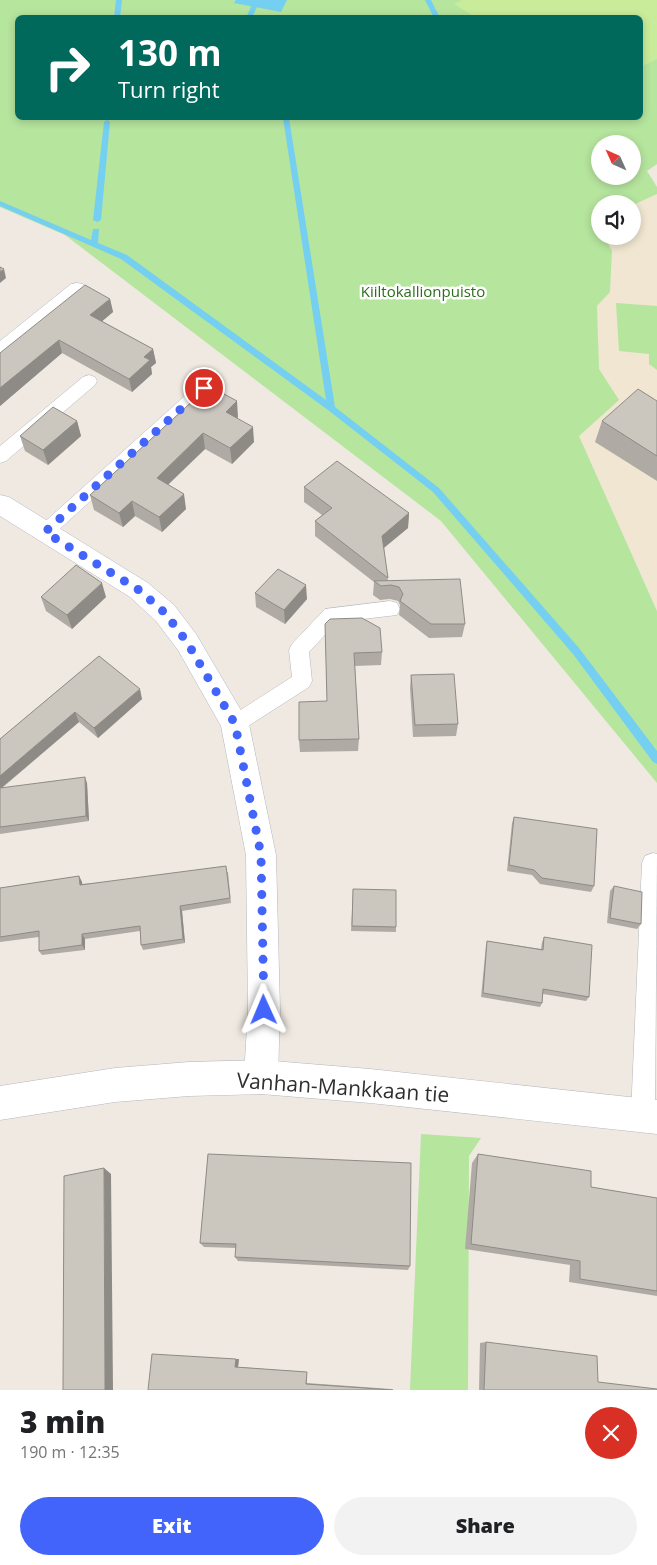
<!DOCTYPE html>
<meta charset="utf-8">
<style>
:root{--surface:#fff;--page:#f2f2f2;--text:#202124;--muted:#757577;--accent:#4264fb}
body{margin:0;font-family:"Open Sans",sans-serif;background:var(--page);color:var(--text);height:100vh;display:flex;flex-direction:column;font-size:19px;white-space:nowrap}
*{box-sizing:border-box;margin:0}
p{font-size:16px;color:var(--muted)}
.icon{flex:none;width:28px;height:28px;fill:none;stroke:currentColor;stroke-width:2;stroke-linecap:round;stroke-linejoin:round}
.map{position:relative;height:1390px;overflow:hidden}
.side{display:flex;flex-direction:column;background:var(--surface);flex:1}
.side>*{flex:none}
.hud{position:absolute;left:15px;top:15px;width:628px;height:105px;border-radius:8px;box-shadow:0 2px 8px #0003;background:#00695c;color:#fff;overflow:hidden}
.needle{width:32px;rotate:315deg}
.fabs{position:absolute;left:591px;top:135px;display:grid;gap:10px}
.fabs a{display:grid;place-items:center;width:50px;height:50px;border-radius:50%;background:var(--surface);box-shadow:0 2px 8px #0003;font-size:25px}
.pin{position:absolute;display:grid;place-items:center;width:42px;height:42px;color:#fff;margin:-21px;border:2px solid #fff;border-radius:50%;box-shadow:0 1px 5px #0007}
.me{position:absolute;width:55px;margin:-28px;rotate:359deg;stroke-linejoin:round;filter:drop-shadow(0 0 4px #0008)}
.turn{display:flex;align-items:center;gap:18px;height:105px;padding:0 20px;font-size:22px}
.turn .icon{width:65px;height:65px;stroke-width:2.5}
.turn b{display:block;font-size:35px;line-height:42px}
.round{display:grid;place-items:center;flex:none;width:52px;height:52px;border-radius:26px;background:var(--page)}
.summary{display:flex;align-items:center;justify-content:space-between;height:85px;padding:0 20px}
h1{font-size:30px;font-weight:800;line-height:38px}
.button{display:flex;gap:10px;margin-top:auto;padding:10px 20px}
.button a{flex:1;height:58px;border-radius:30px;background:var(--accent);color:#fff;font-size:20px;font-weight:800;line-height:58px;text-align:center}
.button a+a{background:var(--page);color:var(--text)}
.map>svg:first-child{display:block}
.education{fill:#f0e6d1}
.green{fill:#b6e59e;fill-rule:evenodd}
.pitch{fill:#c9ec9a}
.water{fill:#75cff0}
.lines{fill:none;stroke-linecap:round;stroke-linejoin:round}
.stream{fill:#75cff0;fill-rule:evenodd}
.lane-casing{stroke:#b4b7c1;stroke-width:1}
.street-casing{stroke:#b4b7c1;stroke-width:1}
.secondary-casing{stroke:#b4b7c1;stroke-width:1}
.lane{fill:#fff;fill-rule:evenodd}
.street{fill:#fff;fill-rule:evenodd}
.secondary{fill:#fff;fill-rule:evenodd}
.wall{fill:#afaba4}
.shaded-wall{fill:#8e8b86}
.building{fill:#cbc7bf;stroke:#8e8b86}
.route{stroke:#4264fb;stroke-width:9;stroke-dasharray:0 16.2}
.labels{text-anchor:middle;dominant-baseline:central;stroke-width:5;stroke-linejoin:round;paint-order:stroke}
.far-park-label{font-size:15px;fill:#2c6e1b;stroke:#fff}
.near-street-label{font-size:21px;fill:#2e2e2e;stroke:#fff}
</style>
<div class="map">
<svg width="657" height="1390" viewBox="0 0 657 1390">
<rect width="100%" height="100%" fill="#efe9e1"/>
<polygon class="education" points="657,194 657,611 579,435 619,400 599,369 597,306 610,292 612,251 604,236 632,236 633,205"/>
<g class="green">
<path d="M0,0H657V164L647,171L657,187V194L633,205L600,204V222L596,223L600,230V236H604L612,251L610,292L597,306L599,369L619,400L579,436L657,611V783L441,521L65,235L0,207ZM18,18H640V118H18ZM600,144H632V176H600Z"/>
<polygon points="616,303 657,306 657,370 649,364 649,354 619,351"/>
<polygon points="421,1134 481,1138 469,1156 468,1390 410,1390"/>
</g>
<polygon class="pitch" points="462,0 657,0 657,59 640,67 640,18 475,17 454,4"/>
<polygon class="water" points="236,0 287,0 281,12 234,3"/>
<g class="lines">
<g class="stream">
<polygon points="116,0 122,0 120,18 114,18"/>
<polygon points="254,0 260,0 252,18 246,18"/>
<polygon points="425,0 431,0 440,18 434,18"/>
<polygon points="283,118 289,118 335,407 439,488 579,648 657,751 657,764 653,762 573,654 433,492 328,410 121,259 0,206 0,201 91,240 93,229 99,229 98,243 127,255 326,400"/>
<polygon points="107,120 110,122 101,220 97,222 93,220 104,122"/>
</g>
<g class="lane-casing">
<g id="lane">
<polygon points="77,283 83,284 85,288 83,292 6,354 0,356 0,341 71,284"/>
<polygon points="89,375 95,377 97,381 95,385 6,461 0,463 0,446 83,377"/>
<polygon points="204,382 210,384 212,388 210,392 51,537 45,539 39,537 36,532 39,527 198,384"/>
<polygon points="390,601 397,603 400,609 397,615 337,622 309,652 312,681 309,687 242,730 235,733 228,730 225,724 228,718 292,677 289,650 292,644 325,609"/>
<polygon points="653,853 657,854 655,1115 652,1124 643,1127 634,1124 631,1115 642,863 645,856"/>
</g>
</g>
<g class="street-casing">
<polygon id="street" points="0,495 9,497 148,583 174,605 196,634 249,724 276,855 280,1010 278,1077 273,1089 261,1094 249,1089 244,1077 248,1010 246,855 221,726 178,650 156,621 130,597 0,516"/>
</g>
<g class="secondary-casing">
<polygon id="secondary" points="261,1060 370,1069 657,1100 657,1134 370,1103 261,1094 189,1096 115,1102 0,1120 0,1086 115,1068 189,1062"/>
</g>
<use href="#lane" class="lane"/>
<use href="#street" class="street"/>
<use href="#secondary" class="secondary"/>
</g>
<g class="wall">
<polygon points="110,299 113,312 102,321 153,349 156,363 151,367 152,374 132,392 62,353 0,406 0,353"/>
<polygon points="209,386 238,417 237,418 254,442 232,464 205,449 168,485 186,509 162,532 135,516 123,527 94,510 90,495"/>
<polygon points="657,401 657,481 595,442 602,421"/>
<polygon points="77,421 81,436 48,465 25,451 20,436"/>
<polygon points="304,487 409,513 408,528 384,548 388,581 465,624 462,637 429,638 399,615 400,605 398,601 390,599 380,600 373,595 374,582 315,536 315,521 322,515 304,502"/>
<polygon points="255,593 307,599 285,624 256,607"/>
<polygon points="41,597 106,597 72,629 46,611"/>
<polygon points="325,624 382,652 381,665 355,666 359,739 358,751 300,752 299,740 327,701"/>
<polygon points="99,656 142,699 98,738 79,722 2,788 87,783 89,821 0,834 0,739"/>
<polygon points="411,675 458,724 456,736 413,737 410,688"/>
<polygon points="514,817 594,886 591,892 540,884 532,875 507,871 512,823"/>
<polygon points="228,872 231,903 182,911 185,943 143,950 141,945 140,931 85,939 85,950 42,955 39,951 39,937 0,942 0,888 79,876 82,882 82,884"/>
<polygon points="614,886 641,924 637,929 607,923 610,891"/>
<polygon points="353,889 396,927 396,932 351,931"/>
<polygon points="544,937 589,997 586,1001 543,994 542,1003 540,1007 481,997 486,945 487,941 541,949 542,942"/>
<polygon points="208,1154 410,1266 408,1270 238,1261 235,1257 236,1248 204,1247 200,1243"/>
<polygon points="478,1154 591,1187 657,1198 657,1296 569,1282 570,1265 465,1249 472,1163"/>
<polygon points="486,1342 598,1382 657,1390 479,1390 480,1343"/>
<polygon points="239,1359 238,1367 307,1372 307,1383 391,1389 393,1390 148,1390"/>
</g>
<g class="shaded-wall">
<polygon points="4,269 6,278 0,283 0,272"/>
<polygon points="110,299 113,312 93,329 90,315"/>
<polygon points="59,340 62,353 0,406 0,388"/>
<polygon points="153,349 156,363 151,367 152,374 132,392 129,379 144,357"/>
<polygon points="237,401 238,417 228,428 226,412"/>
<polygon points="77,421 81,436 48,465 43,450"/>
<polygon points="253,427 254,442 232,464 230,448"/>
<polygon points="203,433 205,449 159,493 157,478"/>
<polygon points="184,494 186,509 162,532 159,517"/>
<polygon points="132,501 135,516 123,527 119,513"/>
<polygon points="409,513 408,528 381,550 382,536"/>
<polygon points="102,583 106,597 72,629 67,615"/>
<polygon points="306,585 307,599 285,624 284,610"/>
<polygon points="140,689 142,699 98,738 94,728"/>
<polygon points="75,712 79,722 0,789 0,776"/>
<polygon points="85,777 87,783 89,821 86,816"/>
<polygon points="79,876 82,882 83,890 80,885"/>
<polygon points="180,906 182,911 185,943 183,939"/>
<polygon points="82,934 85,939 85,950 82,945"/>
<polygon points="104,1168 111,1174 113,1390 105,1390"/>
<polygon points="236,1359 239,1359 238,1367 235,1367"/>
</g>
<g class="building">
<polygon points="0,267 4,269 0,272"/>
<polygon points="85,285 110,299 90,315 153,349 144,357 150,360 129,379 59,340 0,388 0,353"/>
<polygon points="209,386 237,401 226,412 253,427 230,448 203,433 157,478 184,494 159,517 132,501 119,513 90,495"/>
<polygon points="638,389 657,401 657,456 602,421"/>
<polygon points="53,407 77,421 43,450 20,436"/>
<polygon points="337,461 409,513 382,536 388,578 315,521 332,508 304,487"/>
<polygon points="76,565 102,583 67,615 41,597"/>
<polygon points="278,569 306,585 284,610 255,593"/>
<polygon points="460,579 465,624 431,624 400,601 403,594 399,587 391,585 381,586 374,581"/>
<polygon points="362,618 380,628 382,652 354,653 359,739 299,740 299,702 327,701 325,624 330,619"/>
<polygon points="99,656 140,689 94,728 75,712 0,776 0,739"/>
<polygon points="454,674 458,724 415,725 411,675"/>
<polygon points="85,777 86,816 0,827 0,788"/>
<polygon points="514,817 597,829 594,886 542,878 534,870 509,865"/>
<polygon points="226,866 230,898 180,906 183,939 141,945 140,926 82,934 82,945 39,951 39,931 0,937 0,888 79,876 80,885"/>
<polygon points="614,886 642,892 641,924 610,918"/>
<polygon points="353,889 396,890 396,927 352,926"/>
<polygon points="544,937 592,945 589,997 543,989 542,1003 483,993 487,941 543,950"/>
<polygon points="208,1154 411,1163 410,1266 235,1257 236,1244 200,1243"/>
<polygon points="478,1154 591,1171 591,1187 657,1198 657,1291 580,1279 580,1261 471,1244"/>
<polygon points="104,1168 105,1390 63,1390 64,1176"/>
<polygon points="486,1342 597,1356 598,1382 657,1389 657,1390 484,1390"/>
<polygon points="152,1354 236,1359 235,1367 307,1372 306,1384 393,1390 148,1390"/>
</g>
<g class="lines">
<polyline class="route" points="204,388 45,532 139,590 165,613 187,642 235,724 261,855 264,1010"/>
</g>
<g class="labels">
<g class="far-park-label">
<text x="423" y="291">Kiiltokallionpuisto</text>
</g>
<g class="near-street-label">
<text transform="translate(343 1087) rotate(4)">Vanhan-Mankkaan tie</text>
</g>
</g>
</svg>
<div class="fabs">
<a><svg class="needle" viewBox="-14 -14 28 28"><path d="M0-13l5 13h-10z" fill="#e53935"/><path d="M0 13l5-13h-10z" fill="#757577"/></svg></a>
<a><svg class="icon" aria-label="sound" viewBox="0 0 24 24"><path d="M4 9h4l5-4v14l-5-4H4zM17 9q2 3 0 6"/></svg></a>
</div>
<div class="pin" style="left:204px;top:388px;background:#d93025"><svg class="icon" aria-label="arrive" viewBox="0 0 24 24"><path d="M6 21V4h12l-3 4 3 4H6"/></svg></div>
<svg class="me" style="left:264px;top:1010px" viewBox="-20 -20 40 40"><path d="M0-17L14 15 0 8-14 15z" fill="#4264fb" stroke="#fff" stroke-width="4"/></svg>
<div class="hud">
<div class="turn"><svg class="icon" aria-label="right" viewBox="0 0 24 24"><path d="M7 20v-9h11M14 6l5 5-5 5"/></svg><div><b>130 m</b>Turn right</div></div>
</div>
</div>
<section class="side">
<div class="summary"><div><h1>3 min</h1><p>190 m · 12:35</p></div><a class="round" style="background:#d93025;color:#fff"><svg class="icon" aria-label="close" viewBox="0 0 24 24"><path d="M6 6l12 12M18 6L6 18"/></svg></a></div>
<div class="button"><a>Exit</a><a>Share</a></div>
</section>
